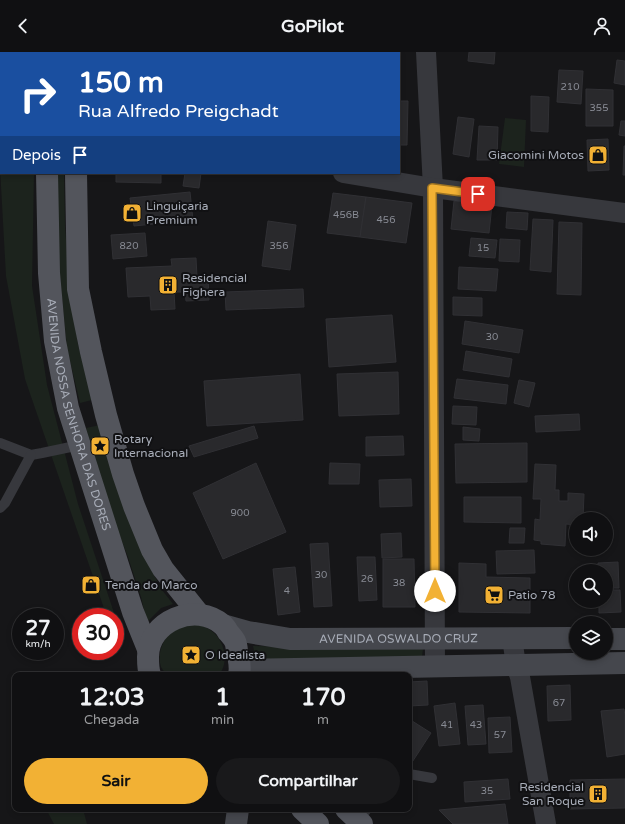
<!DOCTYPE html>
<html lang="pt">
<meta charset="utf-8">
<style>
:root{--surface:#101012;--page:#19191b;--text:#f1f3f6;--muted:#9c9d9f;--line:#303032;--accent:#f2b134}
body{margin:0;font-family:"Varela Round",sans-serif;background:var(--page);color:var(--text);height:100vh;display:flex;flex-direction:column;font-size:15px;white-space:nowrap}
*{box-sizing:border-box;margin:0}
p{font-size:13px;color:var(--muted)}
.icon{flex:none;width:22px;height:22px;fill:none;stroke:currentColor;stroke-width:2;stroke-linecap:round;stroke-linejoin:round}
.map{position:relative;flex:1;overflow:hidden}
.panel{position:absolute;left:12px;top:620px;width:400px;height:140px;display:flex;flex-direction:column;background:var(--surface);border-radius:8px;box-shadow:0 2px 6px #0003,0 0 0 1px var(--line)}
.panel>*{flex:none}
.top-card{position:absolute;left:0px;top:0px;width:400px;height:122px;box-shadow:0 2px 6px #0003,0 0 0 1px var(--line);background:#1a4fa0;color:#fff;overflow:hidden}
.controls{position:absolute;left:569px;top:460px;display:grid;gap:8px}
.controls a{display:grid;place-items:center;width:44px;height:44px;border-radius:50%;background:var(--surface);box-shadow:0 2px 6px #0003,0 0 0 1px var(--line);font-size:20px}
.speed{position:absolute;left:12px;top:556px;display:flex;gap:8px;font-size:20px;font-weight:700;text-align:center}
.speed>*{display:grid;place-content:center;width:52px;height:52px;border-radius:50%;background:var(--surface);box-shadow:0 2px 6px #0003,0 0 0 1px var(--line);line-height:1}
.speed small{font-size:10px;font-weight:400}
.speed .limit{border:6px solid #d22;background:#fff;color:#111}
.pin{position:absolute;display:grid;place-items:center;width:34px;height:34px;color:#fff;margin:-17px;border-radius:8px;box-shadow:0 2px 6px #0006}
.me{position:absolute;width:44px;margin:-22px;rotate:0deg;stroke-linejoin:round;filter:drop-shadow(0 0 3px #0008)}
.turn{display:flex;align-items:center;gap:14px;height:84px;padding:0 12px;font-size:18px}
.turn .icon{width:52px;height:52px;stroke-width:2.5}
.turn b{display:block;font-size:28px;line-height:34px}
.then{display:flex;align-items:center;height:38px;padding:0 12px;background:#0003;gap:8px;font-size:15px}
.eta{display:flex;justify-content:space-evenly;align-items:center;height:68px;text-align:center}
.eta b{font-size:24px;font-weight:700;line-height:28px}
.button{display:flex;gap:8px;margin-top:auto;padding:8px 12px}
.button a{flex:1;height:46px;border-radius:24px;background:var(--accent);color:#111;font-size:16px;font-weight:700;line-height:46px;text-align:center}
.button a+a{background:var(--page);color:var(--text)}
header{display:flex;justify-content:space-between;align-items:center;height:52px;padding:0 12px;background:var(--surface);font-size:18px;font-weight:700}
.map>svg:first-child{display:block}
.green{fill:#1c231d}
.building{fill:#29292c;stroke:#303034}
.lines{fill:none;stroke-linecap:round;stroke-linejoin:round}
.lane{stroke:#37383d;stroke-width:10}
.street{stroke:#37383d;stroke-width:20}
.secondary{stroke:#45474d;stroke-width:22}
.primary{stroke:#53555c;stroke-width:22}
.route-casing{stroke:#9d7322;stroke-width:10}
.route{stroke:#f2b134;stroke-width:7}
.labels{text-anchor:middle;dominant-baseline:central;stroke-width:4;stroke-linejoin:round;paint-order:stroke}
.number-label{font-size:10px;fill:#888b94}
.poi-label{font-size:12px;fill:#a8adb8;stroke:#111113;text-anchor:start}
.street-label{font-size:12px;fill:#a8adb8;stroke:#111113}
</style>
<header><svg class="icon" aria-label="back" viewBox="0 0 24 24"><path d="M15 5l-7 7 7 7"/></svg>GoPilot<svg class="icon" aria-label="person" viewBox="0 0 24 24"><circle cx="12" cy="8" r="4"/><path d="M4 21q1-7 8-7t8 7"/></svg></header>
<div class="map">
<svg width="625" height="772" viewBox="0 0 625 772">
<rect width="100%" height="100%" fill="#161618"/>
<g class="green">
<polygon points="505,66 526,68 524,115 499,112"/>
<polygon points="0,116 1,116 1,121 34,121 32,234 47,333 78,452 122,585 115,588 115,565 107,565 25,327 6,224"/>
<polygon points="55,121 64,121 65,174 69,228 78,292 92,348 80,351 67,296 60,225"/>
<polygon points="100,373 154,523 162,538 173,552 161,556 147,570 141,545 128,505 112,464 86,376"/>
<path d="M195,572C199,573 204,574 207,576C223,584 231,608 219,623H166C165,620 162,617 161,615C156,598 166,579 182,574C186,573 191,573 195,572Z"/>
<polygon points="253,594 423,597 422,605 256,608"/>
<polygon points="46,757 83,757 87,772 54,772"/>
</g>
<g class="building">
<rect x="130" y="0" width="91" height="1"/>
<polygon points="469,0 495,0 494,12 468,9"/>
<polygon points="617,8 625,9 625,33 614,31"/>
<polygon points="559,18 583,19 581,52 557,50"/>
<polygon points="586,37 613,38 613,74 586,74"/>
<polygon points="531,44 549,45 548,80 531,79"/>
<polygon points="399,49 408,49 407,93 399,93"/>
<polygon points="458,65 474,67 469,105 453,102"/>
<polygon points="621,69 625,69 625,84 619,83"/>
<polygon points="479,74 498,75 497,108 477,108"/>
<polygon points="608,87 609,118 588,119 587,88"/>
<polygon points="624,94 625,94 625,123 623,123"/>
<polygon points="116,121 161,121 161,131 116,130"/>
<polygon points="185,121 201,121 199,136 183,134"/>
<polygon points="190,140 193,168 134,174 130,146"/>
<polygon points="333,141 366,145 360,185 327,181"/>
<polygon points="366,145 412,151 406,191 360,185"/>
<polygon points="454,149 492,153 489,181 451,177"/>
<polygon points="507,160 528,161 527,178 506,176"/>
<polygon points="533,167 553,168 551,220 530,218"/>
<polygon points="268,169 296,173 290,218 262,214"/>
<polygon points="559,170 582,171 581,243 557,242"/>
<polygon points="145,181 147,204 113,207 111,183"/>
<polygon points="471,186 497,188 495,206 469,204"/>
<polygon points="500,187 520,188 519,210 499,209"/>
<polygon points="196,206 197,225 208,225 209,248 186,249 185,240 174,240 175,257 151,258 150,244 128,245 126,216 172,214 171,207"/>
<polygon points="459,215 498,217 496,239 458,237"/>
<polygon points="303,237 304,255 226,258 225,240"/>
<polygon points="453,245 482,246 482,264 453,263"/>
<polygon points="392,263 396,310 329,315 326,267"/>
<polygon points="465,269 523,278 519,301 462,292"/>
<polygon points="466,299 512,307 509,325 463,318"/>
<polygon points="398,320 399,362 339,364 337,322"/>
<polygon points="300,322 303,368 207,374 204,329"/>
<polygon points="457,327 508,333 506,352 454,346"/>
<polygon points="519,328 535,331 529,355 514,351"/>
<polygon points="453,354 477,355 476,373 452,372"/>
<polygon points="579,362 580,378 536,380 535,364"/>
<polygon points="254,374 258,386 194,405 189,394"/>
<polygon points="463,375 480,377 479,389 463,388"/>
<polygon points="403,384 404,403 366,404 366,385"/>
<polygon points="527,391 527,430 456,431 455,392"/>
<polygon points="256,411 286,480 223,507 193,441"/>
<polygon points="330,411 360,412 359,432 329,432"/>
<polygon points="535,412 556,413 555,438 559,438 559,449 568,449 568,441 584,442 583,467 576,467 576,473 566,472 565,494 541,492 541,489 534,488 535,467 540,468 541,447 533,447"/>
<polygon points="411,427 412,454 380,455 379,428"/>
<polygon points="464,445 521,445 521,471 464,470"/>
<polygon points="510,476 525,476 524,491 509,491"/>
<polygon points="401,481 402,505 382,506 381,482"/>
<polygon points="328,491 332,554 314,555 310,492"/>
<polygon points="534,498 535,521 497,522 496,499"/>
<polygon points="357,505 375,505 377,548 359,549"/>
<polygon points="383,507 414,507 415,555 383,555"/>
<polygon points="618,510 619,536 606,536 606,519 598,519 598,511"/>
<polygon points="459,511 486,512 486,525 530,526 530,561 459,560"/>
<polygon points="295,515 300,560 278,563 273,517"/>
<polygon points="606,538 620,538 621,560 599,561 599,549 606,549"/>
<polygon points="427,629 428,653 409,654 409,630"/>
<polygon points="570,633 571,668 548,669 547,634"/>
<polygon points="455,651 460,692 439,694 434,654"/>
<polygon points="483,653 486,692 468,693 465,654"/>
<polygon points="624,657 625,664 625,702 607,705 601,659"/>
<polygon points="510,665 512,700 489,701 488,666"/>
<polygon points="409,667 431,681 409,715"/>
<polygon points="508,727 510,747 465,750 464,730"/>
<polygon points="625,727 625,756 570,757 570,728"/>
<polygon points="505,752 508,772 453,772 439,758"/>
</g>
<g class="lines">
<g class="lane">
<polyline points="0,391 31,403 42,401 80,393"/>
<polyline points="0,456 5,451 31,403"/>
<polyline points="409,722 432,726"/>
<polyline points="359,768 367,757"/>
</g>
<g class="street">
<polyline points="426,0 433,136 435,615"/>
<polyline points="343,121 433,136 625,161"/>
<polyline points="512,586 516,613 520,625 546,772"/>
</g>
<g class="secondary">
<polyline points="0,90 1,90"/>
<path id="s1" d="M223,573L248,580L290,587L576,586"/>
<polyline points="606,587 625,587"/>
<polyline points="240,618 625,611"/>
<polyline points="236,772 238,757"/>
</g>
<g class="primary">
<polyline points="45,0 45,1"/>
<polyline points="74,0 74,1"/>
<path id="s2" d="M47,121L49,221L55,289L68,356L133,560L148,597"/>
<polyline points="76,121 78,237 91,300 106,363 123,422 134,454 152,498 163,517 199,562"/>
<path d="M150,623C148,617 148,612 148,605C148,569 196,549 223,573C225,575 227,578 228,580C235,588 236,589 237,599C239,607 241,615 239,623"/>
<polyline points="302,757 318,772"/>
<polyline points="346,757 362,772"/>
</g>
</g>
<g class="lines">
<g class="route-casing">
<polyline id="route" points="435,539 432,136 478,142"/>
</g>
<use href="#route" class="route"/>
</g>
<defs>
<g id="shop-square" transform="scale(1)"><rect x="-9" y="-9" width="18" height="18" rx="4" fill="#f2b134" stroke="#111113"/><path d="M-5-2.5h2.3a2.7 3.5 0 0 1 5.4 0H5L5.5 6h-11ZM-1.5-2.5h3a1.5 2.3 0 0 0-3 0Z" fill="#111"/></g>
<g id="building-square" transform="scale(1)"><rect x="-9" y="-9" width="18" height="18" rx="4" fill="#f2b134" stroke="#111113"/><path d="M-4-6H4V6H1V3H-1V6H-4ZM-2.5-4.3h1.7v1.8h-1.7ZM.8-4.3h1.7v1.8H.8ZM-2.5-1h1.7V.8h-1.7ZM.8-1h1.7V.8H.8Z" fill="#111"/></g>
<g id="sight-square" transform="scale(1)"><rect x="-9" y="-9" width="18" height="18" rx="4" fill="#f2b134" stroke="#111113"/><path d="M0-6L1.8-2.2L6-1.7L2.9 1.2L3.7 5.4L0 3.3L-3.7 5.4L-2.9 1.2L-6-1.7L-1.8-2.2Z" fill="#111"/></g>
<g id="supermarket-square" transform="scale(1)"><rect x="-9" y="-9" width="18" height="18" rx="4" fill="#f2b134" stroke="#111113"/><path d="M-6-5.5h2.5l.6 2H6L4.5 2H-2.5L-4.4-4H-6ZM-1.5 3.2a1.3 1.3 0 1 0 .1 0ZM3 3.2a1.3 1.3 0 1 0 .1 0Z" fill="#111"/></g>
</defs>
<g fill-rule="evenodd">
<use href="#shop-square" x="598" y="103"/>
<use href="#shop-square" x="132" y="161"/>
<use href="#building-square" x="168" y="233"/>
<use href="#sight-square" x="100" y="394"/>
<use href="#shop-square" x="91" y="533"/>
<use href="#supermarket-square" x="494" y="543"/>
<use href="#sight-square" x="191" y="603"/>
<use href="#building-square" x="598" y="742"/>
</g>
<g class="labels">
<g class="number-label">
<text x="570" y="35">210</text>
<text x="599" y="56">355</text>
<text x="346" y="163">456B</text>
<text x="386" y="168">456</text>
<text x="129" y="194">820</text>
<text x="279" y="194">356</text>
<text x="483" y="196">15</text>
<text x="492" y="285">30</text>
<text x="240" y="461">900</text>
<text x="321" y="523">30</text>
<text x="367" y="527">26</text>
<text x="399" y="531">38</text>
<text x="287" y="539">4</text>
<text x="559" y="651">67</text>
<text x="447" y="673">41</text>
<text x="476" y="673">43</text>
<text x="500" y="683">57</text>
<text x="487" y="739">35</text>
</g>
<g class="poi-label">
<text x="584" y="103" text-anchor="end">Giacomini Motos</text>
<text x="146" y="154">Linguiçaria<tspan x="146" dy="14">Premium</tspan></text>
<text x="182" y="226">Residencial<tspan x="182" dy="14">Fighera</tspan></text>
<text x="114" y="387">Rotary<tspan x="114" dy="14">Internacional</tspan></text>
<text x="105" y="533">Tenda do Marco</text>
<text x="508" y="543">Patio 78</text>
<text x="205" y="603">O Idealista</text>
<text x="584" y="735" text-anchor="end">Residencial<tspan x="584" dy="14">San Roque</tspan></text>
</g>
<g class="street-label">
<text stroke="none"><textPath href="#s2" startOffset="245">AVENIDA NOSSA SENHORA DAS DORES</textPath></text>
<text stroke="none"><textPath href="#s1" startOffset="177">AVENIDA OSWALDO CRUZ</textPath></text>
</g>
</g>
</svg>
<div class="controls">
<a><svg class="icon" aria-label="sound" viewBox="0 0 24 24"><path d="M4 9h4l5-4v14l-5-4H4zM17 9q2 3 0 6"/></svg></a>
<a><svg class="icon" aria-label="search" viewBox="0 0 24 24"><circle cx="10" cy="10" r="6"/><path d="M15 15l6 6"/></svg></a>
<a><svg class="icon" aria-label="layers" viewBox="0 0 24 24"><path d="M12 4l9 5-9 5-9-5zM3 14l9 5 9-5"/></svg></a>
</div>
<div class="speed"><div>27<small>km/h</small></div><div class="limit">30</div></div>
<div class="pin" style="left:478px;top:142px;background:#d93025"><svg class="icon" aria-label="arrive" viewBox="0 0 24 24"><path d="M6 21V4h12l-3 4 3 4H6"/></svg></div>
<svg class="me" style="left:435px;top:539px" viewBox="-20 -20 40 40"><circle r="19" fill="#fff"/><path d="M0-13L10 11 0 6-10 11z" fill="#f2b134"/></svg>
<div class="top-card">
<div class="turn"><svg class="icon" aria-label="right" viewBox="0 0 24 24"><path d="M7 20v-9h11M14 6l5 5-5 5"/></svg><div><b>150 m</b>Rua Alfredo Preigchadt</div></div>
<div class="then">Depois<svg class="icon" aria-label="arrive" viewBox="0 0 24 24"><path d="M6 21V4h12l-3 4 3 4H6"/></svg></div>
</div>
<section class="panel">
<div class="eta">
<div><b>12:03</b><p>Chegada</p></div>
<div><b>1</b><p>min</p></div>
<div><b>170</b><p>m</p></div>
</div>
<div class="button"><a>Sair</a><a>Compartilhar</a></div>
</section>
</div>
